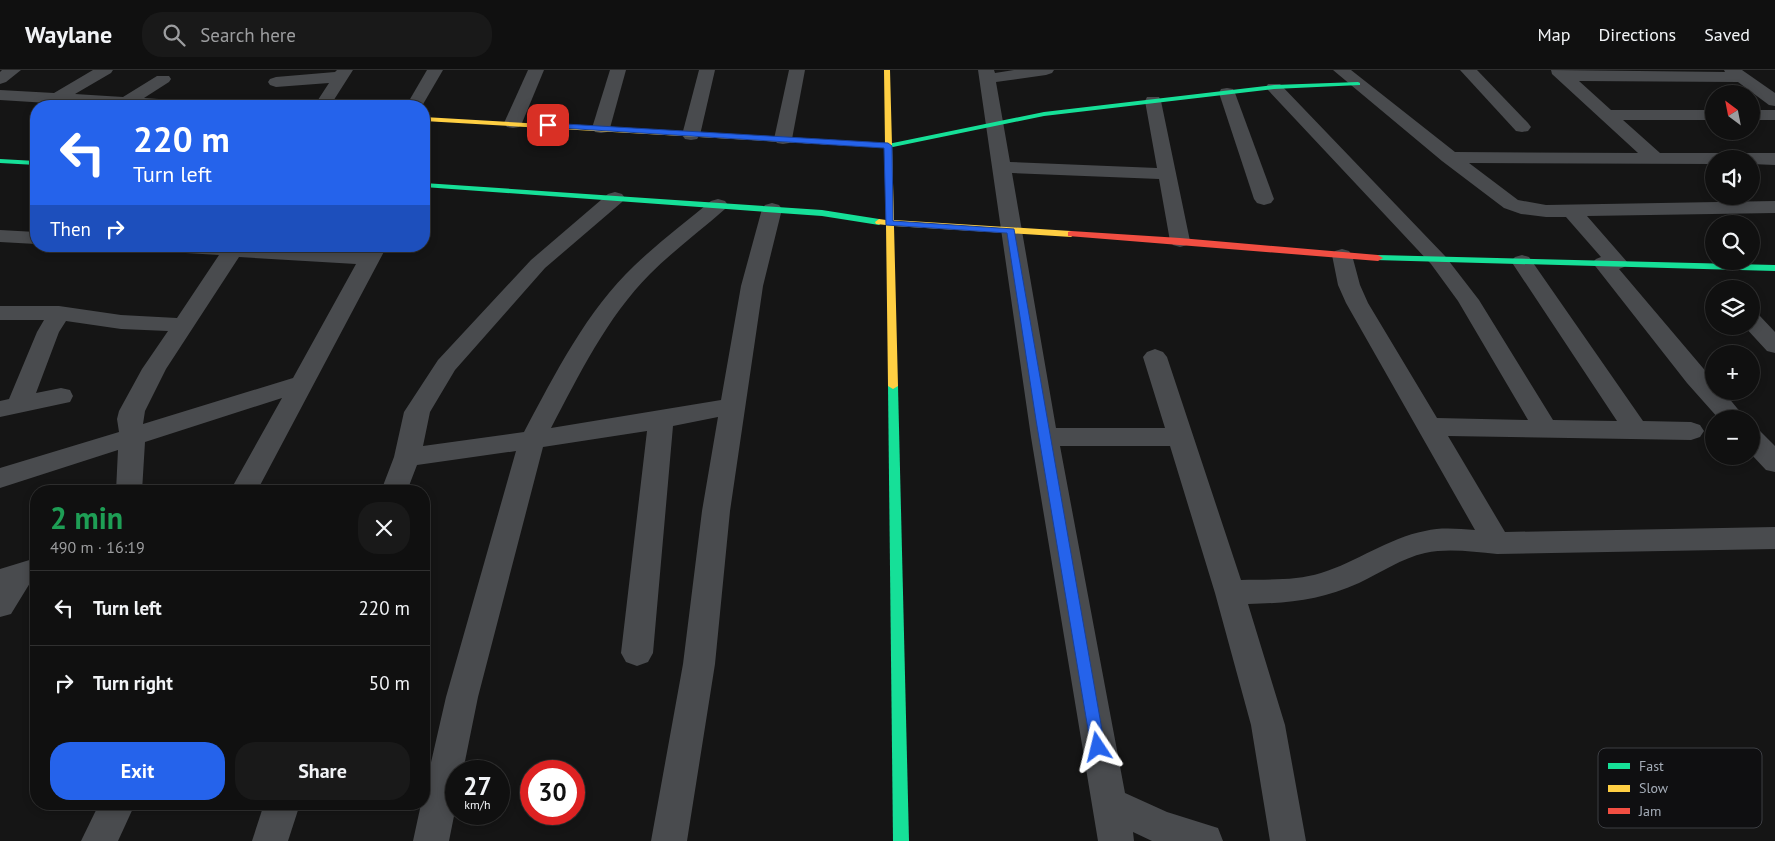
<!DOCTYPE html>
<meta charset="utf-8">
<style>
:root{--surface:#101010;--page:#191919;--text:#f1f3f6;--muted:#9c9d9f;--line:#303030;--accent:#2563eb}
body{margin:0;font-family:"PT Sans",sans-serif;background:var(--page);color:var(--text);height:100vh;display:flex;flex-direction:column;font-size:19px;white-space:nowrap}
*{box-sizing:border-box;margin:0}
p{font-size:16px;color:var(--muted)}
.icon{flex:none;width:28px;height:28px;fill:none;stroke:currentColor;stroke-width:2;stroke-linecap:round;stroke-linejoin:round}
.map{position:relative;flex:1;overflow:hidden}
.side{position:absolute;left:30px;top:415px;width:400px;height:325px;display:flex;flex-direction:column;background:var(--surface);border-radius:20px;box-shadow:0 2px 8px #0003,0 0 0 1px var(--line)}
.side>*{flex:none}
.top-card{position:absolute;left:30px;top:30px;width:400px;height:152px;border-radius:20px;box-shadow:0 2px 8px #0003,0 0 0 1px var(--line);background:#2563eb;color:#fff;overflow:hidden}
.needle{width:32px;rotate:328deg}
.tools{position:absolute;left:1705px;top:15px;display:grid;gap:10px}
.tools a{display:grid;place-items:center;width:55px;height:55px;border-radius:50%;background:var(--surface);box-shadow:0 2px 8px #0003,0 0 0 1px var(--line);font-size:25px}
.speed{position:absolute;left:445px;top:690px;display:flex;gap:10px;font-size:25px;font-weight:700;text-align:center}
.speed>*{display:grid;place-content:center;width:65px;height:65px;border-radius:50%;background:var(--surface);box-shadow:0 2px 8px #0003,0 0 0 1px var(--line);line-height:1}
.speed small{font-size:12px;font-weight:400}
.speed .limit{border:8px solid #d22;background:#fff;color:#111}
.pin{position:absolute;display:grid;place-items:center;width:42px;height:42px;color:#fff;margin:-21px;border-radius:10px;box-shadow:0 2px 8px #0006}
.me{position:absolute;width:55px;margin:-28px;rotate:350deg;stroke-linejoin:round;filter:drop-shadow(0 0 4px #0008)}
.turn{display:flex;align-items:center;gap:18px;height:105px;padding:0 20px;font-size:22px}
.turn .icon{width:65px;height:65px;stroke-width:2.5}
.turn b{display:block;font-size:35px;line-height:42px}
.then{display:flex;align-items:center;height:48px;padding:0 20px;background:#0003;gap:10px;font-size:19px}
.round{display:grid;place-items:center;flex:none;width:52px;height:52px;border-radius:20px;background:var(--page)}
.head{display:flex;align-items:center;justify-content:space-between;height:85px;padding:0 20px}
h1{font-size:30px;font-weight:800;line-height:38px;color:#1e9e55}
.button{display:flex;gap:10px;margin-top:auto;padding:10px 20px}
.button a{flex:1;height:58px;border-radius:20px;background:var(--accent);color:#fff;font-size:20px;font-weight:800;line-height:58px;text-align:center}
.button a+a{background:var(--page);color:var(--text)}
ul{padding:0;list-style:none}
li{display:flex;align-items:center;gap:15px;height:75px;padding:0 20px;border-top:1px solid var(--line)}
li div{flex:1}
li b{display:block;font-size:19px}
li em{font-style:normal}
header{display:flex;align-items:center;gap:30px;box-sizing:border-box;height:70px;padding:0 25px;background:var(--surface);border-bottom:1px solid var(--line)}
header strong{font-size:24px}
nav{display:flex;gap:28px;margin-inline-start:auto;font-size:18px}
.search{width:350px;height:45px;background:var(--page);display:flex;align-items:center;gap:12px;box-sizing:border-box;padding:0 18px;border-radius:20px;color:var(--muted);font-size:19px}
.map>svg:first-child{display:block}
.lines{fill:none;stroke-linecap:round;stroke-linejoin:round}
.street{fill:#494b4e;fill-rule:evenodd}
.fast{fill:#16e098;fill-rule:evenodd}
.slow{fill:#ffcf43;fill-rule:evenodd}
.jam{fill:#f24e42;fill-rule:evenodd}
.route{fill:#2563eb;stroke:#184099}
.key{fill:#0f0f11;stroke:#3c3e43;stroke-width:1}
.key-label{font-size:14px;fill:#a5adb8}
</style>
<header>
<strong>Waylane</strong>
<div class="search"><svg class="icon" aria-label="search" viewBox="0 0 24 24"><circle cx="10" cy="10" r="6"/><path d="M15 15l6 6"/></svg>Search here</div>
<nav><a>Map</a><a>Directions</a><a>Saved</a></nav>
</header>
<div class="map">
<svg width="1775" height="771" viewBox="0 0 1775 771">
<rect width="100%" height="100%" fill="#151515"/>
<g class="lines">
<g class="street">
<polygon points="2,0 21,0 6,12 0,14 0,2"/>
<polygon points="93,0 113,0 111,3 75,24 123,27 157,6 169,6 171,9 169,12 144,28 188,31 194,32 196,36 106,36 60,34 54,35 48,33 0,30 0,20 54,23"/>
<polygon points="337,0 353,0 330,36 314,36 329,13 276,17 270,15 268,12 270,9 276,7 335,2"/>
<polygon points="427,0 443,0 422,36 406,36"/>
<polygon points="528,0 544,0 522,53 519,57 513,58 507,57 504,53"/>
<polygon points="610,0 626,0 610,58 607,62 601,63 595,62 592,58"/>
<polygon points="699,0 715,0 700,65 697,69 691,70 685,69 682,65"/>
<polygon points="789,0 805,0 792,69 789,73 783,74 777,73 774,69"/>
<path d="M978,0H994L995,3L1014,0H1054L1052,3L1046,5L996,12L1010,92L1157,98L1145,31L1147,27H1159L1161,31L1190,171L1187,175L1180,177L1173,175L1170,171L1159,109L1012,103L1056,358H1165L1143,287L1147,282L1155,279L1163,282L1167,287L1241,510C1267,509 1296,511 1321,503C1357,492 1388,468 1425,461C1442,457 1458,459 1475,460L1346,233L1338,215L1332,185L1335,181L1342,179L1349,181L1352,185L1360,215L1368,233L1437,348L1528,350L1458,231L1431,194L1268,20L1266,17L1268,14H1280L1445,186L1479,230L1553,350L1617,351L1511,191L1515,187L1522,185L1529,187L1643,351L1691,352L1700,355L1704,361L1700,367L1691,370L1448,366L1505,462L1775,457V479L1497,484C1473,482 1449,478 1425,483C1402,488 1380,503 1359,513C1321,530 1290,533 1248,534L1285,655L1306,771H1270L1251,655L1215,523L1170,376H1060L1125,723L1167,742L1218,758L1223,771H1152L1133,762L1134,771H1098L1031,367Z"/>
<polygon points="1333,0 1351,0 1455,82 1638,83 1552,4 1551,0 1725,2 1724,0 1742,0 1775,23 1775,36 1769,35 1738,12 1579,11 1611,40 1714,40 1714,50 1623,50 1660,83 1775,83 1775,95 1751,94 1751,89 1714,89 1714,94 1469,93 1518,130 1546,135 1775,131 1775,143 1587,146 1628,193 1624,197 1619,199 1714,311 1714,321 1723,321 1746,349 1719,349 1687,313 1596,197 1592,193 1596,189 1601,187 1566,147 1546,147 1521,144 1504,138 1442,91"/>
<polygon points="1460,0 1477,0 1528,53 1531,57 1528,61 1522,62 1516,61"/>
<polygon points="1227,18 1233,19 1235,23 1274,129 1271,133 1264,135 1257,133 1254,129 1219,23 1221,19"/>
<rect x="1751" y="40" width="24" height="10"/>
<path d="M615,122L622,124L625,128L622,132L545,198L455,300L430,342L423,376L524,362C555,304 587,240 635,195C659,172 686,152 711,131L718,129L725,131L728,135L725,139C700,161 673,181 650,204C607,247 579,305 551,358L721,330L741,216L762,139L765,135L772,133L779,135L782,139L763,216L730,441L715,594L687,771H651L683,594L702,441L718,347L673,356L653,583L648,592L637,596L626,592L621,583L647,361L543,377L478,627L463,701H456V736L449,771H413L421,734H424V723L446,627L516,381L417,395L407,421H381L394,387L404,342L438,290L531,190L608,124Z"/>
<polygon points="0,160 36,162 36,174 0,172"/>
<path d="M159,176H270L363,182L367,176H387L257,421H230L282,328L145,372L142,421H116L118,380L0,418V398L119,362L117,349L119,341L142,299L168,261L121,259L66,251L59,262L36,323L61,318L70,320L73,326L70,332L0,347V331L9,329L37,262L44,250H0V236H59L121,245L177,248L219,185L169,182L162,180ZM239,187L356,194L293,308L143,354L145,341L166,299Z"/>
<polygon points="1751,243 1759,245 1775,262 1775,283 1767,281 1744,256 1751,256"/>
<polygon points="1751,358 1760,361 1775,376 1775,402 1766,400 1751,384"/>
<polygon points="36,488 36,511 30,513 11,544 0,547 0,499"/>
<polygon points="99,734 135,734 118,771 81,771"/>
<polygon points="264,734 300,734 288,771 252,771"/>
</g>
<g class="fast">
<polygon points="1358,12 1360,13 1360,15 1274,19 1044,46 888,78 854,76 850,74 854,72 888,74 1044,42 1274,15"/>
<polygon points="0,89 36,91 36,95 0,93"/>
<polygon points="424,113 822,140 879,149 883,152 879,155 822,146 424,117"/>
<polygon points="1378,185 1775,195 1775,201 1375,190 1373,188"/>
<polygon points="893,313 898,316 909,771 893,771 888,316"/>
</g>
<g class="slow">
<polygon points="884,0 890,0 894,150 1071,161 1075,164 1071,167 894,156 898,316 893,319 888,316 886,155 876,154 875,152 879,149 886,150"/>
<polygon points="424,47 854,72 858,74 854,76 424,51"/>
</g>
<polygon class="jam" points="1071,161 1180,168 1378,185 1383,188 1378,191 1068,166 1068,162"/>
</g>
<polygon class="route" points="548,53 888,73 892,76 893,151 1014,159 1105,677 1103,682 1098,684 1093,682 1091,677 1036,350 1007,163 886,155 884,78 545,57 544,55"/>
<rect x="1598" y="678" width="164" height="80" rx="8" class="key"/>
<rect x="1608" y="693" width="22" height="6" fill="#16e098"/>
<rect x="1608" y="715" width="22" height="7" fill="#ffcf43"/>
<rect x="1608" y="738" width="22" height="6" fill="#f24e42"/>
<g class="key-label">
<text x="1639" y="701">Fast</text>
<text x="1639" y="723">Slow</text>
<text x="1639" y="746">Jam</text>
</g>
</svg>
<div class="tools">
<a><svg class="needle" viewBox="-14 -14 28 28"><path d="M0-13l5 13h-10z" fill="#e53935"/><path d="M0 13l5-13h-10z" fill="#9c9d9f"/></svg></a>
<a><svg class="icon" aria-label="sound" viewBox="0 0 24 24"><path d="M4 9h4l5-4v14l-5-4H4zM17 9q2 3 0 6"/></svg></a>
<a><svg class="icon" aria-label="search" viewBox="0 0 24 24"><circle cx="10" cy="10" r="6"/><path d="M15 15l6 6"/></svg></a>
<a><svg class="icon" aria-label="layers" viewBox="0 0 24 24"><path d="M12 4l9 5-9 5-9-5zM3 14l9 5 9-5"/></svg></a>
<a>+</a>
<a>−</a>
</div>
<div class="speed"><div>27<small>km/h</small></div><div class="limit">30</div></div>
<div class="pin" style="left:548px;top:55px;background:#d93025"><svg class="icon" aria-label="arrive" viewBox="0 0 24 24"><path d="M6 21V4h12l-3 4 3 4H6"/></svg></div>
<svg class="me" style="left:1098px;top:677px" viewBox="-20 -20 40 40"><path d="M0-17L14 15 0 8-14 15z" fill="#2563eb" stroke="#fff" stroke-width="4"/></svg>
<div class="top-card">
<div class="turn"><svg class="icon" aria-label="left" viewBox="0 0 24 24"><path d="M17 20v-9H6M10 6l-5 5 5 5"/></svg><div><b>220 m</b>Turn left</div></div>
<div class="then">Then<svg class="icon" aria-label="right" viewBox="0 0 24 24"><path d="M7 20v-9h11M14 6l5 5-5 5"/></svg></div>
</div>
<section class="side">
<div class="head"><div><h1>2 min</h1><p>490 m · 16:19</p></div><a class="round"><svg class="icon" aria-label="close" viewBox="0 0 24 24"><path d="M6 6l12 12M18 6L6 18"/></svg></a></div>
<ul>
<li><svg class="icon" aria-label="left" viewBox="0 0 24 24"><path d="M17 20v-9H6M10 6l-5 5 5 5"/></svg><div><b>Turn left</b></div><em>220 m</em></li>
<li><svg class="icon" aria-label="right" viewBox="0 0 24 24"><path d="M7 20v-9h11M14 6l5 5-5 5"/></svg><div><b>Turn right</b></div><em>50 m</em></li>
</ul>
<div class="button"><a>Exit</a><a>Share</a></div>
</section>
</div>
